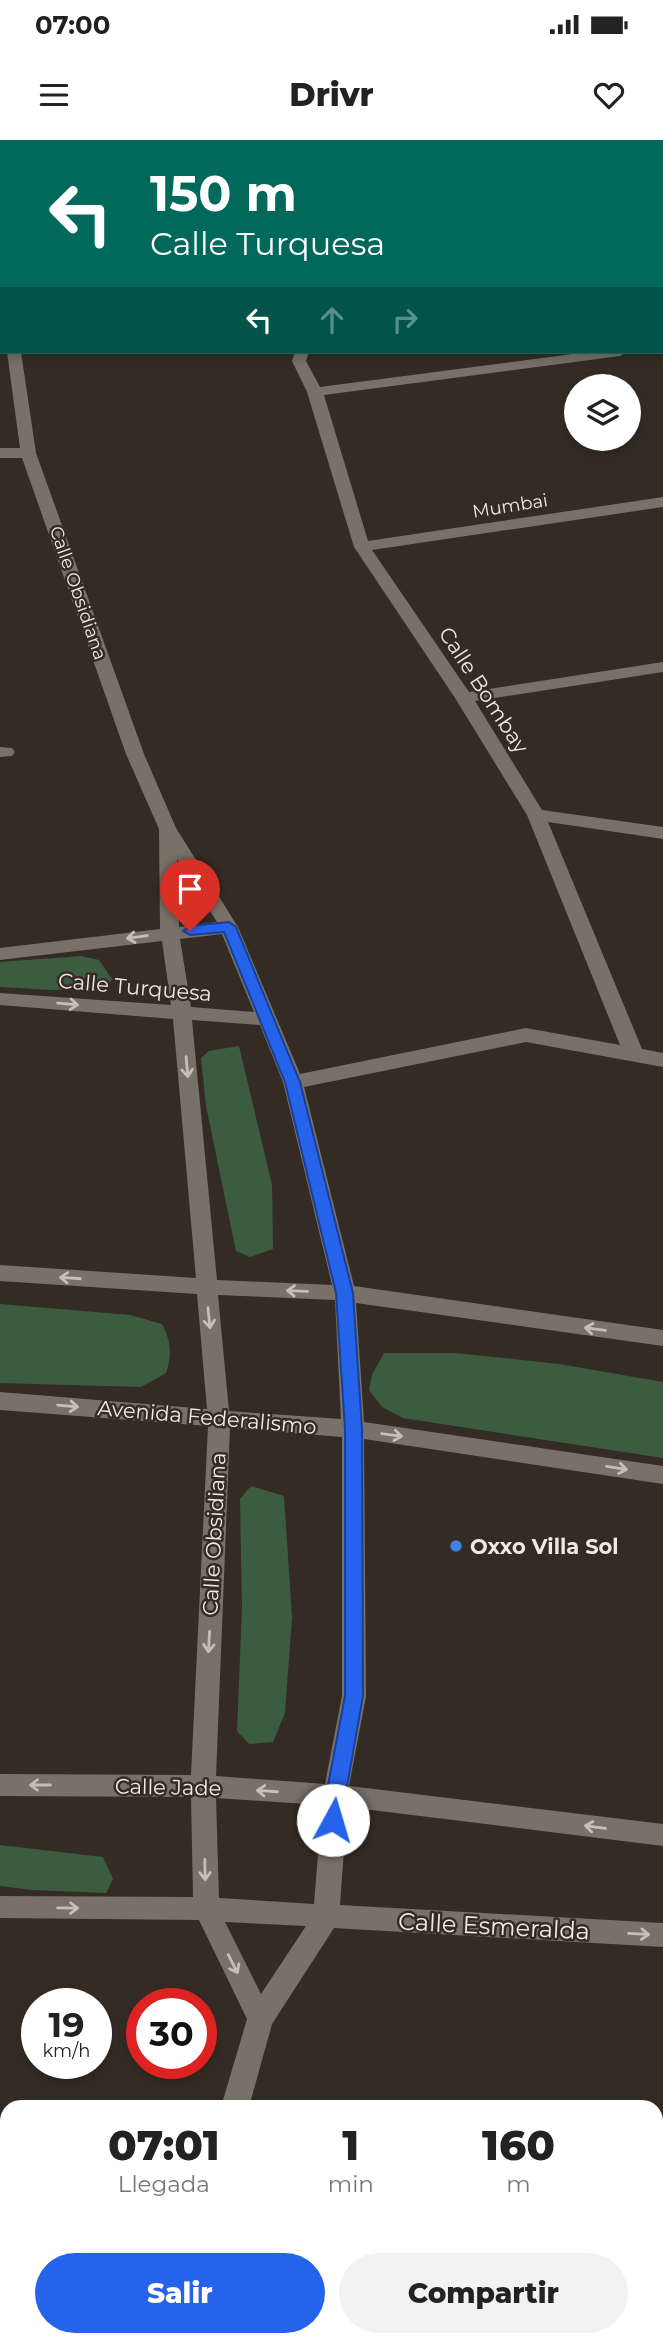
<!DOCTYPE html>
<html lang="es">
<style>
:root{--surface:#fff;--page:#f2f2f2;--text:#222;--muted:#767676;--accent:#2563eb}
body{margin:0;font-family:Montserrat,sans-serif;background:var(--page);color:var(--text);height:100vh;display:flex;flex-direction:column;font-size:26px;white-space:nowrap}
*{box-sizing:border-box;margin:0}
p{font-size:23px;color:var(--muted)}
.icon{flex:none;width:38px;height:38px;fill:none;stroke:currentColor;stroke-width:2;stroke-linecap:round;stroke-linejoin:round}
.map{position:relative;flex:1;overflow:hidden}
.details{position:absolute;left:0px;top:1960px;width:663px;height:247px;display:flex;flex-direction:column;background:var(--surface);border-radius:21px 21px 0 0;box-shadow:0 4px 10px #0003}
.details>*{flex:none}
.guide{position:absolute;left:0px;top:0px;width:663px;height:214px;box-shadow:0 4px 10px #0003;background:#00695c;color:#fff;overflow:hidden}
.controls{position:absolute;left:564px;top:234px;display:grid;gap:14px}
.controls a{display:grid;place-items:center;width:77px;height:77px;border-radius:50%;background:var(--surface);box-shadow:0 4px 10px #0003;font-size:35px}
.speed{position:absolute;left:21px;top:1848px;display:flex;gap:14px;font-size:35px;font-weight:700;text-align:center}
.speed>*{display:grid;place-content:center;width:91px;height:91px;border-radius:50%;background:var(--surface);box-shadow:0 4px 10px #0003;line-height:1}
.speed small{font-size:18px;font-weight:400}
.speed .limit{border:10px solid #d22;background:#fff;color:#111}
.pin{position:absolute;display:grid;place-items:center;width:60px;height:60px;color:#fff;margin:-72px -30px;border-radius:50% 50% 50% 0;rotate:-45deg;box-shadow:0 0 7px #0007}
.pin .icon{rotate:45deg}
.me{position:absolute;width:77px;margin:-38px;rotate:6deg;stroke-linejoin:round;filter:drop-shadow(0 0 5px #0008)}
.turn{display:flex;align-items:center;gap:24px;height:147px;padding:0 35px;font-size:32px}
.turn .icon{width:91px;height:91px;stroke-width:2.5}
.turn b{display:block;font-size:49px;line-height:60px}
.lanes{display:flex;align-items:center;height:66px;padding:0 35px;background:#0003;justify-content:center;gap:35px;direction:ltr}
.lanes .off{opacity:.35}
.eta{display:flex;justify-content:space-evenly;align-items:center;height:119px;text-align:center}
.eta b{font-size:42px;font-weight:800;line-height:49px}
.action{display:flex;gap:14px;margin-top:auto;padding:14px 35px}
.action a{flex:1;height:80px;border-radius:42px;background:var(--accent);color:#fff;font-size:28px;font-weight:800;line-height:80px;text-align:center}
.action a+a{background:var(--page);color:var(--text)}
.status{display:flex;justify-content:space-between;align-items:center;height:49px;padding:0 35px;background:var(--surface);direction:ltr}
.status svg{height:19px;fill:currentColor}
header{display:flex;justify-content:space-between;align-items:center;height:91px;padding:0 35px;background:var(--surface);font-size:32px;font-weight:800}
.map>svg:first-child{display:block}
.green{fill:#3c5c42}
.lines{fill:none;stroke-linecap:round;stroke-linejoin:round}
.path{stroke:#827a74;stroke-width:3.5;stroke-dasharray:1 3.5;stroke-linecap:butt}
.minor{fill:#797067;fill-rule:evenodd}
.oneway{stroke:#c6bfb8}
.route{fill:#2563eb;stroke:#184099;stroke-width:2}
.shop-dot{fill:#3f7fe0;stroke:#342c24;stroke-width:2.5}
.labels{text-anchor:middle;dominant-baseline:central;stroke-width:5;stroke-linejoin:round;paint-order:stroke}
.far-street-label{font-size:18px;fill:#efe9e4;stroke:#342c24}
.street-label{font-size:21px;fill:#efe9e4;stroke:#342c24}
.poi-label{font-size:21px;font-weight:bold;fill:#efe9e4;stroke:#342c24;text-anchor:start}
.near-street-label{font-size:24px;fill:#efe9e4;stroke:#342c24}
</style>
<div class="status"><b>07:00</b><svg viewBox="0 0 49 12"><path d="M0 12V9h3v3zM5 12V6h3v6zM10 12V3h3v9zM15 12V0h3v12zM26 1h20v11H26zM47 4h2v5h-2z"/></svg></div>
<header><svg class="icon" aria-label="menu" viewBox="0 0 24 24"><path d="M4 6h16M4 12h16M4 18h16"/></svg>Drivr<svg class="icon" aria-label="heart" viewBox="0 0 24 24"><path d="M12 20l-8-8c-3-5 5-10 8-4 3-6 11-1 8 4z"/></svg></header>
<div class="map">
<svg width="663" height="2206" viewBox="0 0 663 2206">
<rect width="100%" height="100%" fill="#342c24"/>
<g class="green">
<polygon points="81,816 99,820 112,839 107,848 53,850 0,847 0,822"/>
<polygon points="239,906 272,1045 273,1109 250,1117 236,1111 206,966 201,918 209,911"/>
<path d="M0,1164L130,1175L162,1184C171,1201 172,1215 166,1233L141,1247L0,1243Z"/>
<polygon points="384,1213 455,1213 559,1224 663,1242 663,1318 403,1278 382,1267 369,1250 372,1235"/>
<polygon points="251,1346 284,1356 292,1477 285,1573 273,1602 249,1604 237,1591 242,1468 240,1359"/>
<polygon points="0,1705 103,1717 113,1739 106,1753 33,1750 0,1746"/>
</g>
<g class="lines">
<polyline class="path" points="287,2 289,0"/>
<g class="minor">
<polygon points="94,0 108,0 93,2"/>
<polygon points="351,0 365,0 350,2"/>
<rect x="662" y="63" width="1" height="8"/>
<rect x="0" y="75" width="2" height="8"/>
<rect x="0" y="181" width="2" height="8"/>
<rect x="662" y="202" width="1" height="8"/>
<path d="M7,212H21L36,313L144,614L176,688L238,787L300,934L526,888L620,905L527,675L455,558L354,407L307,252L292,221L295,212H309L306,221L320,247L588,212H627L620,216L324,255L368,401L663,357V367L372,410L469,552L663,522V532L475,561L542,670L663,687V699L548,682L642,909L663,913V927L526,902L304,947L354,1146L663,1190V1206L356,1163L364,1282L663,1326V1344L364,1299L366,1556L349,1646L663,1684V1706L347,1667L340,1765L663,1783V1807L334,1788L272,1884L249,1967H221L247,1879L199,1780L0,1778V1756L193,1757L191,1657L0,1656V1634L191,1635L208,1286L0,1270V1252L207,1269L197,1154L0,1141V1125L196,1138L173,879L0,865V853L171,865L162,801L0,820V808L160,789L159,689L126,614L22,318H0V308H20ZM177,719L217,782L179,787ZM222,794L254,872L191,867L180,799ZM192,880L260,885L283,942L332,1145L217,1140ZM218,1155L335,1160L341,1279L229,1271ZM230,1288L342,1297V1556L325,1644L216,1636ZM216,1658L322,1665L314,1764L219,1758ZM225,1782L306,1786L261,1854Z"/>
<polygon points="0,607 12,608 15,612 12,616 0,617"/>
<polygon points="152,2200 180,2200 178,2206 150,2206"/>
</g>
</g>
<defs><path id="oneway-shaft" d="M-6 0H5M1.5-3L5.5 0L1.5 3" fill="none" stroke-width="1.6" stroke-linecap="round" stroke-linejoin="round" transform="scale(1.75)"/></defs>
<g class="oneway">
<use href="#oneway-shaft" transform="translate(137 797) rotate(173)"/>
<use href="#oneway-shaft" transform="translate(68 864) rotate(5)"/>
<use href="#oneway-shaft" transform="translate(187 927) rotate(85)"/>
<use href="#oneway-shaft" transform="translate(70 1138) rotate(-176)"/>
<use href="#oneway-shaft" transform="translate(297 1151) rotate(-178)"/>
<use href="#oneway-shaft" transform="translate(209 1178) rotate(84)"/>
<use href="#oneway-shaft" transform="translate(595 1189) rotate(-172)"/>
<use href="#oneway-shaft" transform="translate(68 1266) rotate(5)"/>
<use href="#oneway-shaft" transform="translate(392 1295) rotate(8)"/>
<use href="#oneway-shaft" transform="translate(617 1328) rotate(9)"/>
<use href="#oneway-shaft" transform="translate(209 1502) rotate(93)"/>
<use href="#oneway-shaft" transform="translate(40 1645) rotate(-180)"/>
<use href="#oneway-shaft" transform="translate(267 1651) rotate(-176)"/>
<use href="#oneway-shaft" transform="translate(595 1687) rotate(-173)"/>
<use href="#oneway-shaft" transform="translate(205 1730) rotate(89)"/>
<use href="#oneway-shaft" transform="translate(68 1768) rotate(1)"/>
<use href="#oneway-shaft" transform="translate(639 1794) rotate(3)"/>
<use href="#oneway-shaft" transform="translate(233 1824) rotate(63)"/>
</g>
<polygon class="route" points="229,782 236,787 300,942 353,1153 362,1289 363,1556 340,1686 333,1688 327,1686 324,1680 326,1656 345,1556 345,1289 336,1153 285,942 224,792 190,795 183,791 190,786"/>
<circle class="shop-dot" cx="456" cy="1406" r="7"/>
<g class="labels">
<g class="far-street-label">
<text transform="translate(510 366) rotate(-9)">Mumbai</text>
<text transform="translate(78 453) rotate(71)">Calle Obsidiana</text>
</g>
<g class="street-label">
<text transform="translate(484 550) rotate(57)">Calle Bombay</text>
<text transform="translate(135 847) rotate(5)">Calle Turquesa</text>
<text transform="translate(207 1277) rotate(5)">Avenida Federalismo</text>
<text transform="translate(214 1394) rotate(-87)">Calle Obsidiana</text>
<text transform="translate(168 1647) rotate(1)">Calle Jade</text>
</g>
<g class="poi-label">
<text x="470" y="1406">Oxxo Villa Sol</text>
</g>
<g class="near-street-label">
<text transform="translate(494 1786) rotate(3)">Calle Esmeralda</text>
</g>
</g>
</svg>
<div class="controls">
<a><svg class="icon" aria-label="layers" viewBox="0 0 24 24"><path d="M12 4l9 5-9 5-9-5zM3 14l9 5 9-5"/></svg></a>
</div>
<div class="speed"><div>19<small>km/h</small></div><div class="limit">30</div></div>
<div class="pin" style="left:190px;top:791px;background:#d93025"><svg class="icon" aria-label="arrive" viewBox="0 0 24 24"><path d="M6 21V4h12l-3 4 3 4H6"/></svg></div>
<svg class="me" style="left:333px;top:1680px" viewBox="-20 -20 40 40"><circle r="19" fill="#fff"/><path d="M0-13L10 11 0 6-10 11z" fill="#2563eb"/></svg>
<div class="guide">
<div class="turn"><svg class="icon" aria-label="left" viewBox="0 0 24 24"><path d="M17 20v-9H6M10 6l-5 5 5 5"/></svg><div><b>150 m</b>Calle Turquesa</div></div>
<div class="lanes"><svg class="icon" aria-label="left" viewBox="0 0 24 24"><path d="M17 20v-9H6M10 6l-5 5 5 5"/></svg><svg class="icon off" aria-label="ahead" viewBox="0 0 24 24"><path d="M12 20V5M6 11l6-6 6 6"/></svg><svg class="icon off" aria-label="right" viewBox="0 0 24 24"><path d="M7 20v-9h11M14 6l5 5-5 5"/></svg></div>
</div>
<section class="details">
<div class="eta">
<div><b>07:01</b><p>Llegada</p></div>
<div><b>1</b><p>min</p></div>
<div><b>160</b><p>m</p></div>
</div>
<div class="action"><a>Salir</a><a>Compartir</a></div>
</section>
</div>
